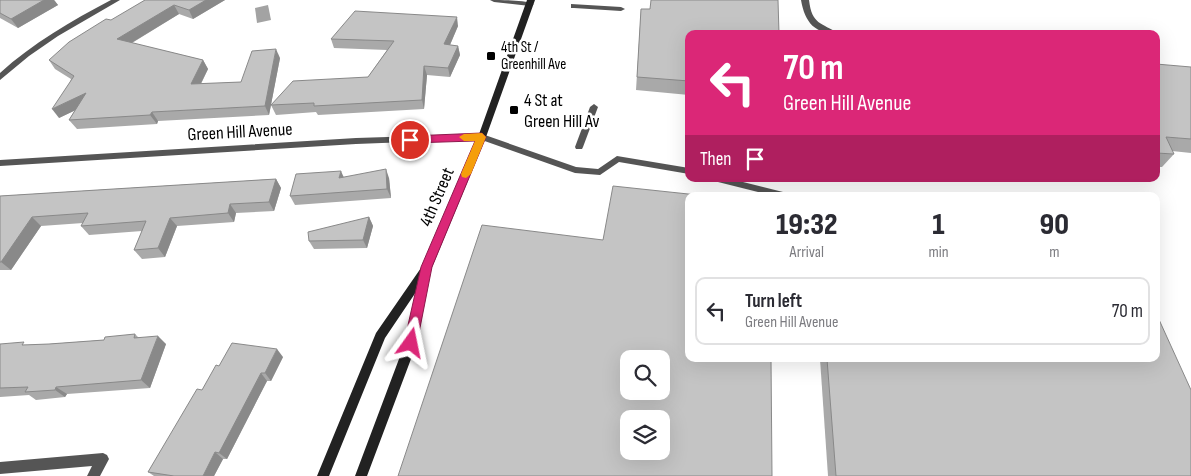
<!DOCTYPE html>
<style>
:root{--surface:#fff;--page:#f7f7f7;--text:#2b2b33;--muted:#7c7c81;--line:#e1e1e2}
body{margin:0;font-family:"Sofia Sans Condensed",sans-serif;background:var(--page);color:var(--text);height:100vh;display:flex;flex-direction:column;font-size:19px;white-space:nowrap}
*{box-sizing:border-box;margin:0}
p{font-size:16px;color:var(--muted)}
.icon{flex:none;width:28px;height:28px;fill:none;stroke:currentColor;stroke-width:2;stroke-linecap:round;stroke-linejoin:round}
.map{position:relative;flex:1;overflow:hidden}
.drawer{position:absolute;left:685px;top:192px;width:475px;height:170px;display:flex;flex-direction:column;background:var(--surface);border-radius:10px;box-shadow:0 5px 20px #0002}
.drawer>*{flex:none}
.guide{position:absolute;left:685px;top:30px;width:475px;height:152px;border-radius:10px;box-shadow:0 5px 20px #0002;background:#db2777;color:#fff;overflow:hidden}
.controls{position:absolute;left:620px;top:350px;display:grid;gap:10px}
.controls a{display:grid;place-items:center;width:50px;height:50px;border-radius:10px;background:var(--surface);box-shadow:0 5px 20px #0002;font-size:25px}
.pin{position:absolute;display:grid;place-items:center;width:42px;height:42px;color:#fff;margin:-21px;border:2px solid #fff;border-radius:50%;box-shadow:0 1px 5px #0007}
.me{position:absolute;width:55px;margin:-28px;rotate:12deg;stroke-linejoin:round;filter:drop-shadow(0 0 4px #0008)}
.turn{display:flex;align-items:center;gap:18px;height:105px;padding:0 15px;font-size:22px}
.turn .icon{width:65px;height:65px;stroke-width:2.5}
.turn b{display:block;font-size:35px;line-height:42px}
.then{display:flex;align-items:center;height:48px;padding:0 15px;background:#0003;gap:10px;font-size:19px}
.eta{display:flex;justify-content:space-evenly;align-items:center;height:85px;text-align:center}
.eta b{font-size:30px;font-weight:800;line-height:35px}
ul{padding:0;list-style:none}
li{display:flex;align-items:center;gap:15px;height:68px;margin:0 10px 8px;padding:0 5px;border:2px solid var(--line);border-radius:10px}
li div{flex:1}
li b{display:block;font-size:19px}
li em{font-style:normal}
.map>svg:first-child{display:block}
.water{fill:#a3a3a3}
.lines{fill:none;stroke-linecap:round;stroke-linejoin:round}
.lane{fill:#555;fill-rule:evenodd}
.street{fill:#555;fill-rule:evenodd}
.secondary{fill:#222;fill-rule:evenodd}
.wall{fill:#a9a9a9}
.shaded-wall{fill:#898989}
.building{fill:#c4c4c4;stroke:#898989;fill-rule:evenodd}
.route{fill:#db2777;stroke:#8e194d}
.slow{fill:#f59e0b}
.poi-dot{fill:#000;stroke:#fff;stroke-width:2}
.labels{text-anchor:middle;dominant-baseline:central;stroke-width:5;stroke-linejoin:round;paint-order:stroke}
.far-poi-label{font-size:15px;fill:#000;stroke:#fff;text-anchor:start}
.poi-label{font-size:18px;fill:#000;stroke:#fff;text-anchor:start}
.street-label{font-size:18px;fill:#000;stroke:#fff}
</style>
<div class="map">
<svg width="1191" height="476" viewBox="0 0 1191 476">
<rect width="100%" height="100%" fill="#fff"/>
<polygon class="water" points="268,5 271,20 257,23 255,8"/>
<g class="lines">
<g class="lane">
<path d="M801,0H809C812,25 821,22 839,34C815,34 805,23 801,0Z"/>
<polygon points="571,4 621,7 625,9 621,11 574,8 571,8"/>
<polygon points="594,104 598,107 583,147 582,149 576,149 575,147 590,107"/>
<polygon points="482,134 576,167 598,169 617,156 689,168 689,174 619,162 600,175 575,173 479,139 478,137"/>
<polygon points="714,179 731,179 787,193 792,196 774,196 718,182 715,181"/>
</g>
<g class="street">
<path d="M111,0H120L58,36L29,56L0,80V73C33,43 71,21 111,0Z"/>
<path d="M490,0C503,0 523,0 534,4L530,6L494,2Z"/>
<polygon points="482,134 486,137 485,139 356,144 0,166 0,160 356,138"/>
<polygon points="103,453 107,455 109,459 100,476 87,476 92,466 0,474 0,462"/>
</g>
<polygon class="secondary" points="527,0 535,0 486,137 430,272 417,343 367,476 355,476 405,343 416,292 385,338 329,476 317,476 376,333 423,265 478,137"/>
</g>
<g class="wall">
<polygon points="0,0 54,0 58,5 18,28 0,18"/>
<polygon points="145,0 225,0 193,19 179,14 132,43 203,60 208,69 201,84 241,82 280,58 269,115 158,121 157,124 77,129 69,120 75,110 59,118 71,79 55,69 49,60"/>
<polygon points="641,9 689,34 689,95 636,90"/>
<polygon points="458,26 450,45 458,46 460,55 450,77 427,75 424,109 318,115 316,112 276,115 271,105 368,77 387,50 334,48 331,39"/>
<polygon points="1191,67 1191,153 1172,151 1156,153"/>
<polygon points="1156,153 1174,154 1162,167 1156,167"/>
<polygon points="343,177 389,178 391,198 295,205 290,196"/>
<polygon points="276,179 281,188 274,211 236,213 234,222 177,226 165,257 142,259 134,250 142,231 89,235 81,226 83,223 41,226 11,270 0,270 0,196"/>
<polygon points="369,217 373,226 367,248 314,249 309,241"/>
<polygon points="135,334 138,337 166,344 150,388 67,394 65,397 36,400 29,395 0,397 0,344 28,345 49,344 104,340"/>
<polygon points="283,357 271,381 267,381 227,459 223,459 214,476 154,476 148,472 202,390 219,366"/>
<polygon points="820,359 1156,359 1191,476 828,476"/>
</g>
<g class="shaded-wall">
<polygon points="44,0 54,0 58,5 18,28 11,19"/>
<polygon points="206,0 225,0 193,19 189,10"/>
<polygon points="174,5 179,14 123,48 117,39"/>
<polygon points="457,17 458,26 446,54 444,44"/>
<polygon points="458,46 460,55 450,77 448,68"/>
<polygon points="276,49 280,58 269,115 265,106"/>
<polygon points="203,60 208,69 196,93 191,84"/>
<polygon points="424,66 427,75 424,109 422,100"/>
<polygon points="86,93 93,102 59,118 52,109"/>
<polygon points="152,112 158,121 157,124 150,115"/>
<polygon points="386,169 389,178 391,198 387,189"/>
<polygon points="341,171 345,180 339,178"/>
<polygon points="276,179 281,188 274,211 269,202"/>
<polygon points="230,204 236,213 234,222 228,213"/>
<polygon points="32,217 41,226 11,270 1,262"/>
<polygon points="369,217 373,226 367,248 363,240"/>
<polygon points="170,218 177,226 165,257 158,248"/>
<polygon points="158,336 166,344 150,388 141,380"/>
<polygon points="277,349 283,357 271,381 265,373"/>
<polygon points="261,373 267,381 227,459 219,453"/>
<polygon points="56,387 67,394 65,397 55,390"/>
<polygon points="215,452 223,459 214,476 203,476"/>
</g>
<g class="building">
<polygon points="0,0 44,0 11,19 0,13"/>
<polygon points="145,0 206,0 189,10 174,5 117,39 203,60 191,84 241,82 252,51 276,49 265,106 152,112 150,115 69,120 86,93 52,109 74,76 49,60 69,42 106,19 111,20"/>
<polygon points="651,0 778,0 779,34 689,34 689,81 637,77 641,9 650,9"/>
<polygon points="355,11 457,17 444,44 458,46 448,68 424,66 422,100 314,106 314,103 271,105 293,81 368,77 394,41 331,39"/>
<polygon points="1156,64 1191,67 1191,139 1166,137 1174,154 1156,153"/>
<polygon points="386,169 387,189 290,196 296,174 341,171 339,178"/>
<polygon points="276,179 269,202 230,204 228,213 170,218 158,248 134,250 146,221 81,226 88,213 32,217 1,262 0,262 0,196"/>
<path d="M613,186L707,196H689V359H771L772,476H398L482,225L603,240ZM629,359H661V391H629ZM629,419H661V451H629Z"/>
<polygon points="369,217 363,240 309,241 308,232"/>
<polygon points="1156,313 1191,390 1191,476 836,476 827,359 1156,359"/>
<polygon points="135,334 134,338 158,336 141,380 56,387 55,390 25,392 28,387 0,388 0,344 24,342 22,345 49,344 104,340 105,337"/>
<polygon points="232,343 277,349 265,373 261,373 219,453 215,452 203,476 174,476 148,472 197,389 202,390 216,365 219,366"/>
</g>
<polygon class="route" points="482,133 486,137 432,267 417,343 415,347 411,348 406,347 404,343 421,267 475,141 410,143 405,140 410,136"/>
<polygon class="slow" points="482,133 486,137 471,174 466,178 462,177 461,174 475,141 464,141 459,137 464,134"/>
<g class="poi-dot">
<rect x="486" y="51" width="10" height="10" rx="2.5"/>
<rect x="509" y="105" width="10" height="10" rx="2.5"/>
</g>
<g class="labels">
<g class="far-poi-label">
<text x="501" y="47">4th St /<tspan x="501" dy="17">Greenhill Ave</tspan></text>
</g>
<g class="poi-label">
<text x="524" y="100">4 St at<tspan x="524" dy="21">Green Hill Av</tspan></text>
</g>
<g class="street-label">
<text transform="translate(240 132) rotate(-3)">Green Hill Avenue</text>
<text transform="translate(437 197) rotate(-67)">4th Street</text>
</g>
</g>
</svg>
<div class="controls">
<a><svg class="icon" aria-label="search" viewBox="0 0 24 24"><circle cx="10" cy="10" r="6"/><path d="M15 15l6 6"/></svg></a>
<a><svg class="icon" aria-label="layers" viewBox="0 0 24 24"><path d="M12 4l9 5-9 5-9-5zM3 14l9 5 9-5"/></svg></a>
</div>
<div class="pin" style="left:410px;top:140px;background:#d93025"><svg class="icon" aria-label="arrive" viewBox="0 0 24 24"><path d="M6 21V4h12l-3 4 3 4H6"/></svg></div>
<svg class="me" style="left:411px;top:343px" viewBox="-20 -20 40 40"><path d="M0-17L14 15 0 8-14 15z" fill="#db2777" stroke="#fff" stroke-width="4"/></svg>
<div class="guide">
<div class="turn"><svg class="icon" aria-label="left" viewBox="0 0 24 24"><path d="M17 20v-9H6M10 6l-5 5 5 5"/></svg><div><b>70 m</b>Green Hill Avenue</div></div>
<div class="then">Then<svg class="icon" aria-label="arrive" viewBox="0 0 24 24"><path d="M6 21V4h12l-3 4 3 4H6"/></svg></div>
</div>
<section class="drawer">
<div class="eta">
<div><b>19:32</b><p>Arrival</p></div>
<div><b>1</b><p>min</p></div>
<div><b>90</b><p>m</p></div>
</div>
<ul>
<li><svg class="icon" aria-label="left" viewBox="0 0 24 24"><path d="M17 20v-9H6M10 6l-5 5 5 5"/></svg><div><b>Turn left</b><p>Green Hill Avenue</p></div><em>70 m</em></li>
</ul>
</section>
</div>
